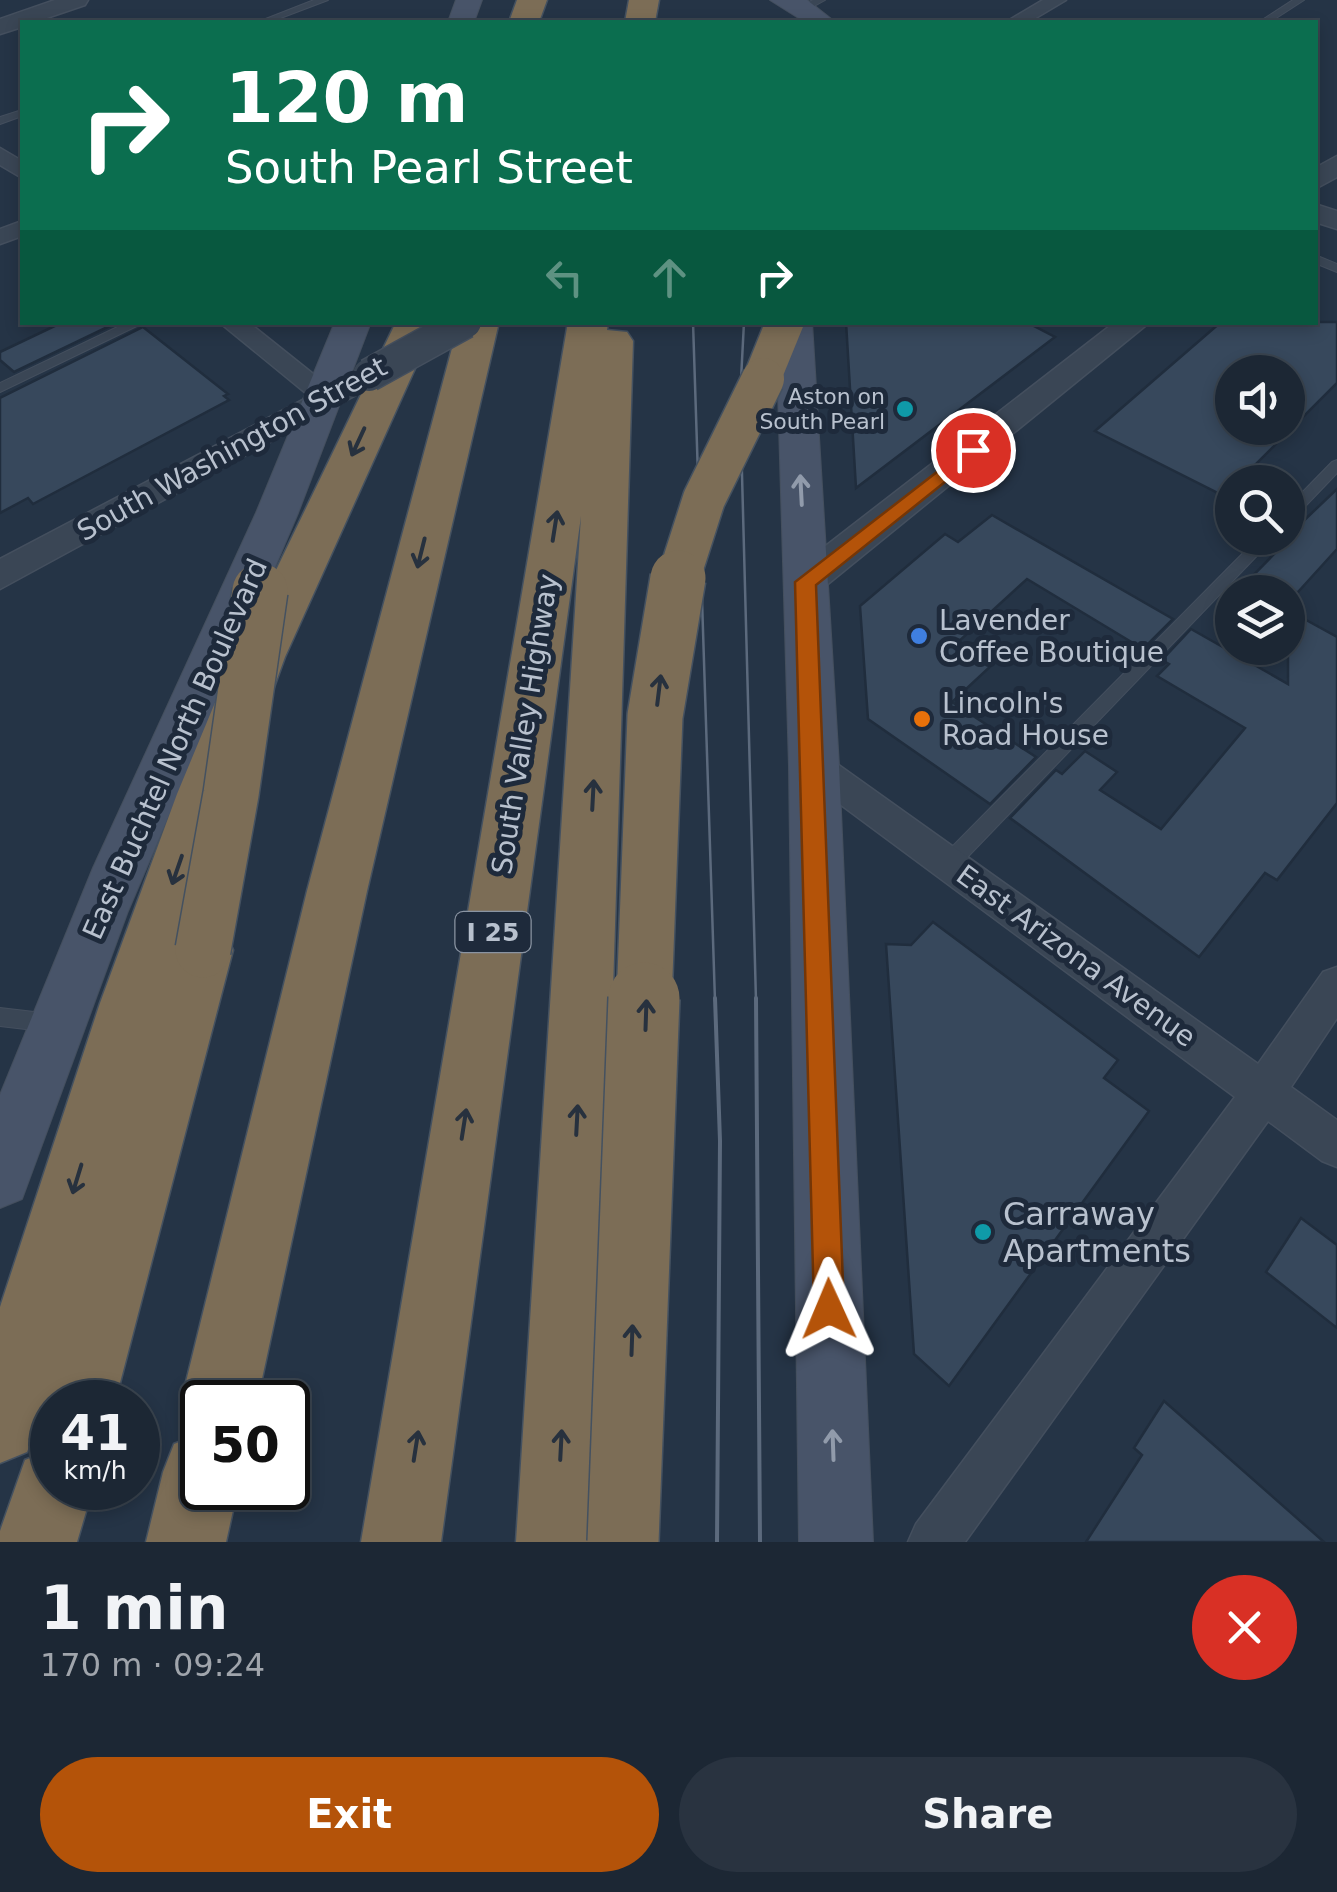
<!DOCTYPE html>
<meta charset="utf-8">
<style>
:root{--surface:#1c2734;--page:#293340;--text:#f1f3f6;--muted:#a0a5ac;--line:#3a444f;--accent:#b45309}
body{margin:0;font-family:"DejaVu Sans",sans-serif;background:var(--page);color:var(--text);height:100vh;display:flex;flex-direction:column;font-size:38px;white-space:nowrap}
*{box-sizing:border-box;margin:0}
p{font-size:32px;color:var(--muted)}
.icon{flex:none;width:55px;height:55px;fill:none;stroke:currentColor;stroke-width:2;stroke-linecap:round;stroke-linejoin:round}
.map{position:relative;height:1542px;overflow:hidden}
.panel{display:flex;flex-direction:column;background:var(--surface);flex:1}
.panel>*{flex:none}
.guide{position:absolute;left:20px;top:20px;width:1298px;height:305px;border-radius:0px;box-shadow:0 5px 15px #0003,0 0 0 2px var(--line);background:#0b6e4f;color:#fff;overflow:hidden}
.tools{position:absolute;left:1215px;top:355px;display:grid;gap:20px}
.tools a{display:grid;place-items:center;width:90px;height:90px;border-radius:50%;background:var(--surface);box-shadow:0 5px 15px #0003,0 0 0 2px var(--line);font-size:50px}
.speed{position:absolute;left:30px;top:1380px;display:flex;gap:20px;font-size:50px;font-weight:700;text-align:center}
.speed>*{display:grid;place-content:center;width:130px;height:130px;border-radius:50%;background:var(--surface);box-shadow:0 5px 15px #0003,0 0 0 2px var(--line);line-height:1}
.speed small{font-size:25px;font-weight:400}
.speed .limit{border:5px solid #111;border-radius:15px;background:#fff;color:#111}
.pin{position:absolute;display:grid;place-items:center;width:85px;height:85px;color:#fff;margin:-42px;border:5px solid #fff;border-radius:50%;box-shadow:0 2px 10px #0007}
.me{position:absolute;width:110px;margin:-55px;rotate:359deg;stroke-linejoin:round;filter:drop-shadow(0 0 8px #0008)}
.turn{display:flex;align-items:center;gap:35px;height:210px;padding:0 40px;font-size:45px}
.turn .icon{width:130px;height:130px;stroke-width:2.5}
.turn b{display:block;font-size:70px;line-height:85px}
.lanes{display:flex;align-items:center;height:95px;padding:0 40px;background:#0003;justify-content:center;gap:50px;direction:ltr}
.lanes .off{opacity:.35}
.round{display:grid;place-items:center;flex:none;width:105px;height:105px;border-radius:52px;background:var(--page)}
.summary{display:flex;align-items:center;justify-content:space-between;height:170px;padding:0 40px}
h1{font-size:60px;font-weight:800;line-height:75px}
.button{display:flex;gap:20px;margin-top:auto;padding:20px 40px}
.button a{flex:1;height:115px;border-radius:60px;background:var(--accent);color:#fff;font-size:40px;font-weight:800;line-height:115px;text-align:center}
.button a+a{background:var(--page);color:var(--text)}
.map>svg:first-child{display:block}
.building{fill:#37485c;stroke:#202d3d;stroke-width:2.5;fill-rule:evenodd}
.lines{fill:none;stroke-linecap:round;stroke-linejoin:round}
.service-casing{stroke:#444f5e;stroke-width:2}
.minor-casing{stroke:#444f5e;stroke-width:3}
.tertiary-casing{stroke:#444f5e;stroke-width:3}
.secondary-casing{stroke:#444f5e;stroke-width:2}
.motorway-casing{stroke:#445160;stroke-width:3}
.service{fill:#3a4655;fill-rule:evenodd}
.minor{fill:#3a4655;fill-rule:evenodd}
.tertiary{fill:#3a4655;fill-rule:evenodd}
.secondary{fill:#485469;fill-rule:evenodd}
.motorway{fill:#7c6d56;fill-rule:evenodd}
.tram-far1{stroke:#5c6a7d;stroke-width:2.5}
.tram{stroke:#5c6a7d;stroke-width:4}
.tertiary-bridge-casing{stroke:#444f5e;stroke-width:35;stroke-linecap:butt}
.motorway-bridge-far2-casing{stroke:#445160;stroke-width:45;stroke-linecap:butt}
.motorway-bridge-far1-casing{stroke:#445160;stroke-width:58;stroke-linecap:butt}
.motorway-bridge-casing{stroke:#445160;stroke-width:74;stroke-linecap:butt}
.tertiary-bridge{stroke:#3a4655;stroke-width:32}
.motorway-bridge-far2{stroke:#7c6d56;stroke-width:42}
.motorway-bridge-far1{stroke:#7c6d56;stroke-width:55}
.motorway-bridge{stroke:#7c6d56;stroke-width:71}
.oneway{stroke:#27313e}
.oneway2{stroke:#919bab}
.route{fill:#b45309;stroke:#753606;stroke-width:2.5}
.culture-dot{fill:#0f9aa8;stroke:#1e2a3b;stroke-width:4}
.shop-dot{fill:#3f7fe0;stroke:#1e2a3b;stroke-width:4}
.food-dot{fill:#e8710a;stroke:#1e2a3b;stroke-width:4}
.labels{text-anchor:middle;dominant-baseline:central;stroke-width:10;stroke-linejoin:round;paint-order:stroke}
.far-poi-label{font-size:22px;fill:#b8c1ce;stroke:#1e2a3b;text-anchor:end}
.shield{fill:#1e2a3b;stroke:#8a94a2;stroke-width:2.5}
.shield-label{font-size:25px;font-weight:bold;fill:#b8c1ce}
.street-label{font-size:28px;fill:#b8c1ce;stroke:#1e2a3b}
.poi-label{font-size:28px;fill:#b8c1ce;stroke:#1e2a3b;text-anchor:start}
.near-poi-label{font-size:32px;fill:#b8c1ce;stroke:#1e2a3b;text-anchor:start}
</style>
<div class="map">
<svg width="1337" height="1542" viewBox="0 0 1337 1542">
<rect width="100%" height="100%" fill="#253446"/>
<g class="building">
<polygon points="63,322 118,322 14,372 0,360 0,352"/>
<polygon points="846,322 1026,322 1055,337 856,488"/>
<path d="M1221,322H1337V383L1238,482H1232L1224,496L1095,431ZM1232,372H1288V428H1232Z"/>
<polygon points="143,327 228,394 224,396 229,400 33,504 28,498 0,513 0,398"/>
<polygon points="1337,489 1337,549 1298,592 1237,592 1276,552 1273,550"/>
<polygon points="992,515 1173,619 1143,649 1027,579 958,642 993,664 952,702 1036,757 990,804 868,719 860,606 945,534 958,542"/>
<polygon points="1288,610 1337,637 1337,803 1277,880 1265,873 1199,957 1010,818 1056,770 1062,774 1085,751 1117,772 1100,790 1161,829 1245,728 1157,676 1169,664 1162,660 1191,629 1288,684"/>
<polygon points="933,922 1118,1060 1104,1078 1149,1111 949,1386 914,1354 886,944 911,945"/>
<polygon points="1301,1218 1337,1245 1337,1328 1266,1272"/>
<polygon points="1164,1401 1324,1542 1086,1542 1142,1455 1134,1448"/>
</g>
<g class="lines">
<g class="service-casing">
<g id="service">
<polygon points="314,0 328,0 270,22 258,22"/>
<polygon points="813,0 825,0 807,10 801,10 801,6"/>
<polygon points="1293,0 1304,0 1270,22 1259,22"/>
<polygon points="22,110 22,116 0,124 0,117"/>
<polygon points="1315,255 1337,264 1337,272 1315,263"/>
<polygon points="128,322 145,322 0,392 0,383"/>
<polygon points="1337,460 1337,473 1293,519 1288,520 1288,507 1332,462"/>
<polygon points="1258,538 1274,538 955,870 948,872 941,870 939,864 941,858"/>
<polygon points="0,1008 51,1014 58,1016 61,1023 58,1030 51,1032 0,1026"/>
</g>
</g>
<g class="minor-casing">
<g id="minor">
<polygon points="1043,0 1066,0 1029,22 1006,22"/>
<polygon points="0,148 22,161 22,178 0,165"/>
<polygon points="22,221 22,236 0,244 0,229"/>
<polygon points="219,322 248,322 342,397 338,403 318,403"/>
<polygon points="814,752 826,756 1258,1064 1323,972 1337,967 1337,1018 1291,1087 1337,1120 1337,1167 1322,1161 1268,1121 965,1542 908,1542 916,1524 1235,1097 802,776 797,766 802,756"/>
</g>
</g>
<g class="tertiary-casing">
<g id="tertiary">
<polygon points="55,0 88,0 85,5 35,22 22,22 22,27 0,34 0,19"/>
<polygon points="1337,156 1337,177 1315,189 1315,168"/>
<polygon points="1315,204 1337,211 1337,229 1315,222"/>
<polygon points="1115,322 1150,322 818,592 805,595 792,592 786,582 792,572"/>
<polygon points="369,365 380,368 385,375 380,382 0,589 0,559"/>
</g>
</g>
<g class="secondary-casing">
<g id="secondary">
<polygon points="456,0 482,0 474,22 448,22"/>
<polygon points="770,0 807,0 835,22 805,22"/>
<polygon points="335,322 371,322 298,513 128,911 22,1199 0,1208 0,1095 93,868 256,513"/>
<polygon points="776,322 812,322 839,766 873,1542 799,1542 789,766"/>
</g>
</g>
<g class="motorway-casing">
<g id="motorway">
<polygon points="517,0 547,0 539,22 509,22"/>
<polygon points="629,0 659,0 655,22 625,22"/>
<polygon points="396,322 436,322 285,657 186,929 203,923 225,931 233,950 115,1402 52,1402 52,1430 43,1411 27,1452 0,1463 0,1307 100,1003 177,794 234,657"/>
<polygon points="459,322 499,322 367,891 257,1402 202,1402 202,1488 238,1488 226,1542 146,1542 163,1472 174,1444 202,1433 192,1429 181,1402 307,891"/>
<polygon points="568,322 608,322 607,330 627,332 633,341 596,1542 516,1542 581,516 441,1542 361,1542"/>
<polygon points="765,322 805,322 778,388 763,392 748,388 742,379"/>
<polygon points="52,1449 52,1488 93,1488 77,1542 0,1542 0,1531 25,1460"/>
</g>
</g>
<use href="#service" class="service"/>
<use href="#minor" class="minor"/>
<use href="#tertiary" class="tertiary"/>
<use href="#secondary" class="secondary"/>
<use href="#motorway" class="motorway"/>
<g class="tram-far1">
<polyline points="693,322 715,1001"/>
<polyline points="744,322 740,399 756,1001"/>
</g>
<g class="tram">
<polyline points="715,998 720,1141 717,1542"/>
<polyline points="756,998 760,1542"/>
</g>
<g class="tertiary-bridge-casing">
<polyline id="tertiary-bridge" points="369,375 465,322"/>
</g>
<g class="motorway-bridge-far2-casing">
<polyline id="motorway-bridge-far2" points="678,580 704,499 763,379"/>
</g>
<g class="motorway-bridge-far1-casing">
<g id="motorway-bridge-far1">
<polyline points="203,950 231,794 260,591"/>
<polyline points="644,1001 655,716 678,578"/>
</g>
</g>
<g class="motorway-bridge-casing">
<polyline id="motorway-bridge" points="623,1542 644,998"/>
</g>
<use href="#tertiary-bridge" class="tertiary-bridge"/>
<use href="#motorway-bridge-far2" class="motorway-bridge-far2"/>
<use href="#motorway-bridge-far1" class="motorway-bridge-far1"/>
<use href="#motorway-bridge" class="motorway-bridge"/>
</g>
<defs><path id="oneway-shaft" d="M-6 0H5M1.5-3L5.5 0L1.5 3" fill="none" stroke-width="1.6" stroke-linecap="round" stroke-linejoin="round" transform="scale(2.5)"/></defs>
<g class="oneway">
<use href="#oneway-shaft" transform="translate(358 442) rotate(115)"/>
<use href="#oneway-shaft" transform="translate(555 526) rotate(-81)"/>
<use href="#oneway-shaft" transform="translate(421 553) rotate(104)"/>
<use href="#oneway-shaft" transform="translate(659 690) rotate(-83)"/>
<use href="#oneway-shaft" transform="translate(593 795) rotate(-87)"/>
<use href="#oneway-shaft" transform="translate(177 870) rotate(109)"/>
<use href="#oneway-shaft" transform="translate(646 1015) rotate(-88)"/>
<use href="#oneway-shaft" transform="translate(577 1120) rotate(-87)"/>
<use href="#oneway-shaft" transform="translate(464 1124) rotate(-81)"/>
<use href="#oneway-shaft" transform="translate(77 1179) rotate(107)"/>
<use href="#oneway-shaft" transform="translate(632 1340) rotate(-88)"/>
<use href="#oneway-shaft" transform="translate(561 1445) rotate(-87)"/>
<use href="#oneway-shaft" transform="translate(416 1446) rotate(-81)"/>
</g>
<g class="oneway2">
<use href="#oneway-shaft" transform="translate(801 490) rotate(-93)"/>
<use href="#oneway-shaft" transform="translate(833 1445) rotate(-92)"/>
</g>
<polygon class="route" points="973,444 980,446 980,454 816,585 844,1309 840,1320 829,1324 819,1320 814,1309 795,582"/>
<g class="culture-dot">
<circle cx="905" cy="409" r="10"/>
<circle cx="983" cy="1232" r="10"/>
</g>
<circle class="shop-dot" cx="919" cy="636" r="10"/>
<circle class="food-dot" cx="922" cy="719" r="10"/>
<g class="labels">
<g class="far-poi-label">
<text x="885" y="396">Aston on<tspan x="885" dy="25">South Pearl</tspan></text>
</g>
<rect class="shield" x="455.5" y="912" width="75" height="40" rx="8"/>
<g class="shield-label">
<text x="493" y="932">I 25</text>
</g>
<g class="street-label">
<text transform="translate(232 449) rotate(-29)">South Washington Street</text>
<text transform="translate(525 724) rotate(-81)">South Valley Highway</text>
<text transform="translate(175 749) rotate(-66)">East Buchtel North Boulevard</text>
<text transform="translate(1076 956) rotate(36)">East Arizona Avenue</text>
</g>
<g class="poi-label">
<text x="939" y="620">Lavender<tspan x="939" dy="32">Coffee Boutique</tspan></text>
<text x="942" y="703">Lincoln's<tspan x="942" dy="32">Road House</tspan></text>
</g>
<g class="near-poi-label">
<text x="1003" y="1214">Carraway<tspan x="1003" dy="37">Apartments</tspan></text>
</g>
</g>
</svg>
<div class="tools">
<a><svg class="icon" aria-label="sound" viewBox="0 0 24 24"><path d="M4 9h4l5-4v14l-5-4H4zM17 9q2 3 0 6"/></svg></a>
<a><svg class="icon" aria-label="search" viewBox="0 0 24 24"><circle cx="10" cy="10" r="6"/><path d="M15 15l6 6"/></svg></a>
<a><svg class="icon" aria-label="layers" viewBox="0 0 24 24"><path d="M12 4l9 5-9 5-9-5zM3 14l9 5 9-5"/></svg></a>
</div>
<div class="speed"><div>41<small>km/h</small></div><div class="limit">50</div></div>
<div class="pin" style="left:973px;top:450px;background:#d93025"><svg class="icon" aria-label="arrive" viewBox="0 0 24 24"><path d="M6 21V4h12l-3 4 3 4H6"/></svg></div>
<svg class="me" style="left:829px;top:1309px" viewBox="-20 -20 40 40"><path d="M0-17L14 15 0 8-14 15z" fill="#b45309" stroke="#fff" stroke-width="4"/></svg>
<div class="guide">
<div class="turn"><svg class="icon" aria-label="right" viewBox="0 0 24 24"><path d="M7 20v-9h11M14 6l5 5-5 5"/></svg><div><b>120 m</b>South Pearl Street</div></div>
<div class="lanes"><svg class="icon off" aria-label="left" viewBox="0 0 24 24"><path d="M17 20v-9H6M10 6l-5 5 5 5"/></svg><svg class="icon off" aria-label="ahead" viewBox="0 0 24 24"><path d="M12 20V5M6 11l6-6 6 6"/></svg><svg class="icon" aria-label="right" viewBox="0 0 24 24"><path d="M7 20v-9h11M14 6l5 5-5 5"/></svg></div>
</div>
</div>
<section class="panel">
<div class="summary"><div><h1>1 min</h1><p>170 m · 09:24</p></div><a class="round" style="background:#d93025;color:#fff"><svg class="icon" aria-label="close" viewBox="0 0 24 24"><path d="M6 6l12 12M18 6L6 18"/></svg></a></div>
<div class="button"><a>Exit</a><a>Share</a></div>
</section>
